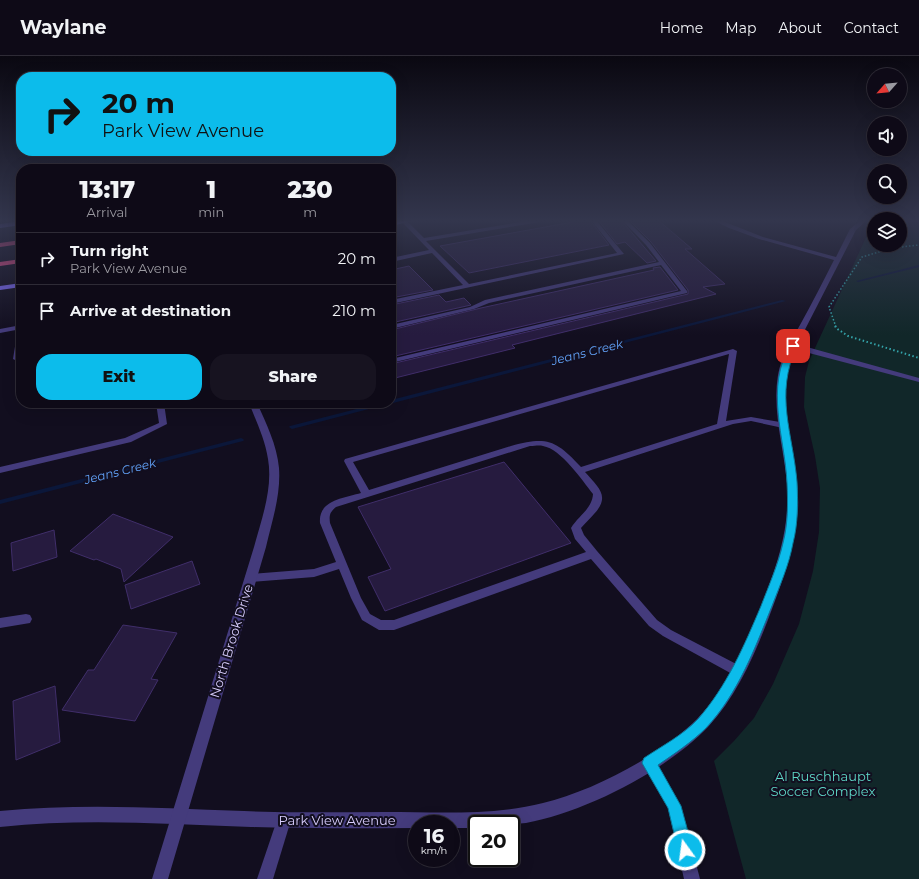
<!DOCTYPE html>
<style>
:root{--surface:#0e0a17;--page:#171320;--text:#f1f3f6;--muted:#9b9aa1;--line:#2e2b36;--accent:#0cbceb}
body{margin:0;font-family:Montserrat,sans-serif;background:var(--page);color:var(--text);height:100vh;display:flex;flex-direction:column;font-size:15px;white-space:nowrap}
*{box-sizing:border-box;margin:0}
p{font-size:13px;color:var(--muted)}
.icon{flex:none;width:22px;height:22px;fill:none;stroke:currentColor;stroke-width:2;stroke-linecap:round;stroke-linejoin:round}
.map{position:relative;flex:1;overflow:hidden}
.drawer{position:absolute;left:16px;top:108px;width:380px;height:244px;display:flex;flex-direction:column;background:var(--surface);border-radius:16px;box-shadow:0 4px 16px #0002,0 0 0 1px var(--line)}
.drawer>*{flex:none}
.banner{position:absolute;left:16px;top:16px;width:380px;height:84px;border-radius:16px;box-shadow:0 4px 16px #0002,0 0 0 1px var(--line);background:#0cbceb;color:#111;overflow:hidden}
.needle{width:26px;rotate:243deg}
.controls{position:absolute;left:867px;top:12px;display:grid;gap:8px}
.controls a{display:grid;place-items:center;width:40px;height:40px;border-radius:50%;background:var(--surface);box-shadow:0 4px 16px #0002,0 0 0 1px var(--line);font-size:20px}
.speed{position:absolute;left:408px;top:759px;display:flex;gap:8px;font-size:20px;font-weight:700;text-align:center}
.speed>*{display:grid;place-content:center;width:52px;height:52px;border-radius:50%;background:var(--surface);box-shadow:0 4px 16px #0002,0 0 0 1px var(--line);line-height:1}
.speed small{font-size:10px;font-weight:400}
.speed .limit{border:2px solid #111;border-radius:6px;background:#fff;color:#111}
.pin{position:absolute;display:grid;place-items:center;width:34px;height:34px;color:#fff;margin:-17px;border-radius:8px;box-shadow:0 2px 6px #0006}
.me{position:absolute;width:44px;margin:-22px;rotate:346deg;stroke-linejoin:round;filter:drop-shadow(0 0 3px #0008)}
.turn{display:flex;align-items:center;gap:14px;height:84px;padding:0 20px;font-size:18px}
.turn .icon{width:52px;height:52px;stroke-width:2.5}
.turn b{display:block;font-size:28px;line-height:34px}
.eta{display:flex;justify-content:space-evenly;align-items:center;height:68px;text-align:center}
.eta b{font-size:24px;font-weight:800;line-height:28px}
.cta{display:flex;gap:8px;margin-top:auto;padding:8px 20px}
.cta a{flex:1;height:46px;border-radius:16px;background:var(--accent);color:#111;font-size:16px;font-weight:800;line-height:46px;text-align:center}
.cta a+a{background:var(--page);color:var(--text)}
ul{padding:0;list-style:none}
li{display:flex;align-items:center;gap:12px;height:52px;padding:0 20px;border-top:1px solid var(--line)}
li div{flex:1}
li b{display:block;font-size:15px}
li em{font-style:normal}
header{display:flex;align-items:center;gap:24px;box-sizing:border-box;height:56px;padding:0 20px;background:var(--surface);border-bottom:1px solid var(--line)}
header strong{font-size:19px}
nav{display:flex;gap:22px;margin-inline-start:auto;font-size:14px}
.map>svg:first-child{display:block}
.green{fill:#112729}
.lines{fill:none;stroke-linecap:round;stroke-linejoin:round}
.stream{fill:#0b173a;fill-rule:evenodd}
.building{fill:#261b3f;stroke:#402e6a}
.path-far1{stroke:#34a5ab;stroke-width:1.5;stroke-dasharray:1.5 2;stroke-linecap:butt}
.path{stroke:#34a5ab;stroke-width:2;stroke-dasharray:1.5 2.5;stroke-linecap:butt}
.service{fill:#443b7c;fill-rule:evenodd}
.minor{fill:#443b7c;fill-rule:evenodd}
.tertiary{fill:#443b7c;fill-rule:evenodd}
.secondary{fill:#7d6af8;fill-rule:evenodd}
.motorway{fill:#f64f8d;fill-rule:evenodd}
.route{fill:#0cbceb;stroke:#087a99}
.labels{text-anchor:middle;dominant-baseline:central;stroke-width:4;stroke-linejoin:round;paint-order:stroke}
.water-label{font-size:12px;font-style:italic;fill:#61a1f7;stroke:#120e1f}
.near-street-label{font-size:13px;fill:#d8cefd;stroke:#120e1f}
.near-park-label{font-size:13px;fill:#5ed8c7;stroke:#120e1f}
</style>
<header>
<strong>Waylane</strong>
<nav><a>Home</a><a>Map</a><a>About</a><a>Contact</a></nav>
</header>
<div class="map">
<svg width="919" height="823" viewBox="0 0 919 823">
<rect width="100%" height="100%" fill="#120e1f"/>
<polygon class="green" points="900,164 919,164 919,823 746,823 714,705 734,685 754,662 773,628 799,568 813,515 819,476 820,432 815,400 804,351 805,321 809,305 869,175 874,171 874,189 900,189"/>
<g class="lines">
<g class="stream">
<polygon points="919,209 919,211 858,226 856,225"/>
<polygon points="782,244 786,245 393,347 389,347 391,347 391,344"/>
<polygon points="380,347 389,347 388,348 292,373 289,371 290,370"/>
<polygon points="241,382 243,383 244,384 243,385 0,448 0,444"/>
</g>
</g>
<g class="building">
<polygon points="584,164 590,164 609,189 469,217 440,190"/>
<polygon points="598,164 621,164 656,205 647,207 625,186 617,188"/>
<polygon points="629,164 658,164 692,193 685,193 725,228 703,231 716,238 512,289 515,292 391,323 391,308 688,238 688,234 651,186"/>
<polygon points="409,210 433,234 391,242 391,214"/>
<polygon points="660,211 678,234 391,301 391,274 481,252 654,214 653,212"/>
<polygon points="439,239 446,246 464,242 471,249 391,267 391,249"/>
<polygon points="504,406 571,487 385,555 368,521 391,513 358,451"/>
<polygon points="113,458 173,481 124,526 121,513 96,503 94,504 70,495"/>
<polygon points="54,474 57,501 13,515 11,487"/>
<polygon points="192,505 200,528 131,553 125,529"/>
<polygon points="123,569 177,577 151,623 158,624 135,665 62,654 88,614 94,614"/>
<polygon points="55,630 60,686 16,704 13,645"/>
</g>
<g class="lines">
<polyline class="path-far1" points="836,271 829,251 862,201 892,192 919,189"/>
<polyline class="path" points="835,270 836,272 848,280 919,302"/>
<g class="service">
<polygon points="402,164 406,164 424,182 532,164 542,164 540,166 426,185 469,228 617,197 591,164 596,164 624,198 391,248 391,244 463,229 432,197 391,206 391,202 429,194 402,166"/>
<polygon points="622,164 627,164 650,187 687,235 687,237 391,307 391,303 681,235 661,209 489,247 474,253 391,273 391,269 470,251 485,244 659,206 646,189"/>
<polygon points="21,269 21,273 0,277 0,273"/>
<polygon points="21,276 21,304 17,305 13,303 17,278"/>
<polygon points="790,288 796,288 919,322 919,326 790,292"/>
<path d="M733,293L737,295L726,365L751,361L786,367L787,369L786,371L783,372L751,365L733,368L585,416C598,431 611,440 594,458C590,463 585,467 581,472L584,479L597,495L657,564L671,574L742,611L744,615L742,619L738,620L734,619L663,580L649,570L591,503L394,574H379L362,564L351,542L339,513L314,521L250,526L246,525L245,522L246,519L250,518L314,513L336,506L320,467C318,444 344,442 361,437L344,405L345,403ZM729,298L717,368L581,411C556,384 547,380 511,390L369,434L353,406ZM530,390C535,390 539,389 543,390C561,393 582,424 593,438C592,453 579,459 571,472L575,483L586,496L394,564H381L370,558L361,542L330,467C329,459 330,456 336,451Z"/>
<polygon points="156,347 164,347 167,368 131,386 0,417 0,411 125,382 159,367"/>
<polygon points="649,701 654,702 681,750 700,823 684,823 668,752 642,707 644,702"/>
<polygon points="284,757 289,759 291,764 273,823 257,823 277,764 279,759"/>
</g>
<g class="minor">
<path d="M713,164H720L763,181L836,201L850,173L861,164H867L856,174L794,295C772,347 801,400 798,454C795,489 784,521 772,553C757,594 738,639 708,671C666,715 585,756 526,767C510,769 494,768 477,768V772H451V768H417V772C362,772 306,773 251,771C167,768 83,762 0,771V755C81,747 163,752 244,755C291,757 338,756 385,756C437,756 491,760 543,747C593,735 660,700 697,663C731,628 750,580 767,535C780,501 790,465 787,428C784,392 772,356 778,319C781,301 791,285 800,269C812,247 823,226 834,204L759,183L729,172Z"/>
<polygon points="26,558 30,559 32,563 30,567 0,572 0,562"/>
</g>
<path class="tertiary" d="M249,347H257C266,367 277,389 279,412C281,439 272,465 266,491L168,823H152L254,491C262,462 273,432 268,403C265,383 256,365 249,347Z"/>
<g class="secondary">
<polygon points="404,164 416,164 391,170 391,166"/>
<polygon points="21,165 21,169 0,172 0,168"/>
<polygon points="21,227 21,231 0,234 0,230"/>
</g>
<g class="motorway">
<polygon points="21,184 21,188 0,191 0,187"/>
<polygon points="21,203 21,207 0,210 0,206"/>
</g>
</g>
<linearGradient id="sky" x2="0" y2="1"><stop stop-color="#0a0811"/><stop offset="0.59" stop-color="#33364d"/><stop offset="1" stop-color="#33364d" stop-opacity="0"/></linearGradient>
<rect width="919" height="279" fill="url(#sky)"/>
<path class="route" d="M791,288H793L797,290C774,339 793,377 797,426C798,446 798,468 793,487C789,509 780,529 772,550C755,592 738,638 706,672C692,686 674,698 658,709L681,750L693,794L690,799L685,801L680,799L678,794L668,752L642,707L644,702C662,690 683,679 698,663C727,630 744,590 761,550C769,529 778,509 783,487C788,468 788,447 787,427C785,381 764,332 791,288Z"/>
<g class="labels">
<g class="water-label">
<text transform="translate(587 296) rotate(-14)">Jeans Creek</text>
<text transform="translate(120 415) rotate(-14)">Jeans Creek</text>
</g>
<g class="near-street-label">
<text transform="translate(231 585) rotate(-73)">North Brook Drive</text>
<text x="337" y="764">Park View Avenue</text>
</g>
<g class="near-park-label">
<text x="823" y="720">Al Ruschhaupt<tspan x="823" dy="15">Soccer Complex</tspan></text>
</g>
</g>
</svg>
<div class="controls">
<a><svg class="needle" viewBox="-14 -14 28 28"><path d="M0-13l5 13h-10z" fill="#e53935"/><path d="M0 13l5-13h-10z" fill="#9b9aa1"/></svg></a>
<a><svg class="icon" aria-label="sound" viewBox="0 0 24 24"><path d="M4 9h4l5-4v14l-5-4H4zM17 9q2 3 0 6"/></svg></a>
<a><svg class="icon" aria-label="search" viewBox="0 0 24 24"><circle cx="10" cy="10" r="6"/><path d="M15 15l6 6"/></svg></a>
<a><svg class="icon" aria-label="layers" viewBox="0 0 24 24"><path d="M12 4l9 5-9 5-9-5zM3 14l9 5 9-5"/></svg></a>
</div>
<div class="speed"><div>16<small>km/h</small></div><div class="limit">20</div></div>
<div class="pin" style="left:793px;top:290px;background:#d93025"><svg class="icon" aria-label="arrive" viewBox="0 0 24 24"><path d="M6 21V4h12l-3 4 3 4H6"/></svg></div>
<svg class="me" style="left:685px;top:794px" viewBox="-20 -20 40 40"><circle r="17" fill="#0cbceb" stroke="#fff" stroke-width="3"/><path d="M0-11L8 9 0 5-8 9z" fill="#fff"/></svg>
<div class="banner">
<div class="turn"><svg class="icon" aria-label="right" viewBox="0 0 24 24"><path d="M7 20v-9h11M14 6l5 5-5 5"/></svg><div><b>20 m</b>Park View Avenue</div></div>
</div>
<section class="drawer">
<div class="eta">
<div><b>13:17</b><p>Arrival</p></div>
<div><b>1</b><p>min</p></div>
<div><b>230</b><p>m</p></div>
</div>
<ul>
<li><svg class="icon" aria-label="right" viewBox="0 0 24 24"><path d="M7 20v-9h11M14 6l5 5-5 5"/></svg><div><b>Turn right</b><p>Park View Avenue</p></div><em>20 m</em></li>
<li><svg class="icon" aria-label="arrive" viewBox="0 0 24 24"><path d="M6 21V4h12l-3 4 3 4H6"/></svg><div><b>Arrive at destination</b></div><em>210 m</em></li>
</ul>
<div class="cta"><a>Exit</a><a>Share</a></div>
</section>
</div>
